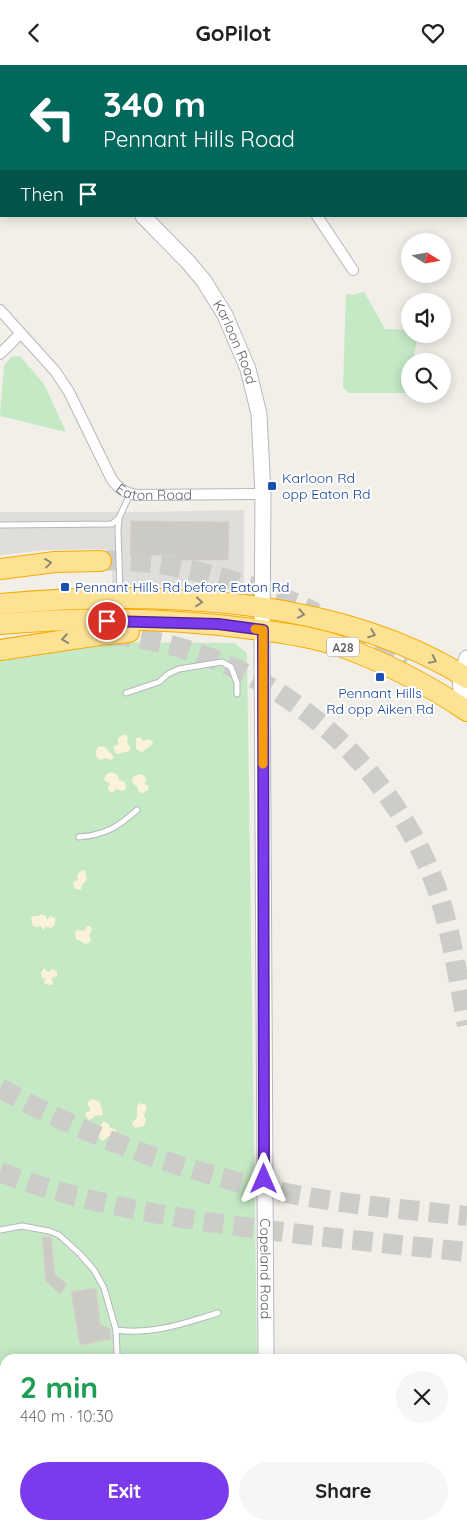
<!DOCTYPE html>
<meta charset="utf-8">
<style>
:root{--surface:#fff;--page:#f6f6f6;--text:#222;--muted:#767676;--accent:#7c3aed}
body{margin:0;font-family:Quicksand,sans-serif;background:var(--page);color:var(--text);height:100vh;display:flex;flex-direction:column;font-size:19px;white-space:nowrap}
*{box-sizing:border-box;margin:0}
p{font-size:16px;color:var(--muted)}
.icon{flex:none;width:28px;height:28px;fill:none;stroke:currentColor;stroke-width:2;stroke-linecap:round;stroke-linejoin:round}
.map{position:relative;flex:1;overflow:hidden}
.drawer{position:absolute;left:0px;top:1289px;width:468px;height:176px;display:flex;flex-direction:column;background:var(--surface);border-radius:15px 15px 0 0;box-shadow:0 2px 12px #0003}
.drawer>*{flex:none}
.banner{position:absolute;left:0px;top:0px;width:468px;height:152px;box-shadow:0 2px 12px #0003;background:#00695c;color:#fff;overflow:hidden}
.needle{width:32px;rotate:101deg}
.controls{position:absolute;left:401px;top:168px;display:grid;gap:10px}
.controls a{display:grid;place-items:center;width:50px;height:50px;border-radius:50%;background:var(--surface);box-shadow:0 2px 12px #0003;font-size:25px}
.pin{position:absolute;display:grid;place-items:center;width:42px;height:42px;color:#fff;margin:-21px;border:2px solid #fff;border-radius:50%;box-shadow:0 1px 5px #0007}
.me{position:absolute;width:55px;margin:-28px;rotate:0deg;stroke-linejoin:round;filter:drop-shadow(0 0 4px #0008)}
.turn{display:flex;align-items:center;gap:18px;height:105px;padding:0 20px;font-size:22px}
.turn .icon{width:65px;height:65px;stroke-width:2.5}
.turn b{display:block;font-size:35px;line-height:42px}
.then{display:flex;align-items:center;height:48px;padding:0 20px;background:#0003;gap:10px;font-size:19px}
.round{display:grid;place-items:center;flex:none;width:52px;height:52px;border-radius:26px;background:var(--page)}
.head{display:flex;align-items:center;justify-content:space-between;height:85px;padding:0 20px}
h1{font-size:30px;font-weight:700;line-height:38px;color:#1e9e55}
.cta{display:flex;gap:10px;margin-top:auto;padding:10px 20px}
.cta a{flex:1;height:58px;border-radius:30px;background:var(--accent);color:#fff;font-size:20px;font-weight:700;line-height:58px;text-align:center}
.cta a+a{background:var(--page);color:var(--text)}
header{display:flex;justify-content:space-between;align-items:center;height:65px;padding:0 20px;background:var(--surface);font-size:22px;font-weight:700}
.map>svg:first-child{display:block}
.industrial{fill:#e0deda}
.green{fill:#c5e8c5}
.sand{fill:#fbf3d9}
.building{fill:#cccac5;stroke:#d6d1c6}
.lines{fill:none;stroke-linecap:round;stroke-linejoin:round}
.highway-tunnel{stroke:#ccccc8;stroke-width:20;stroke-dasharray:20 10;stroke-linecap:butt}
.lane-casing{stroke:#b5b8bc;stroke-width:7}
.street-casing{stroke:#b5b8bc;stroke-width:12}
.secondary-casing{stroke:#b6babf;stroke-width:17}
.highway-casing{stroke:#f9ab00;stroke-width:22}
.lane{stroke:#fff;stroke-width:5}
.street{stroke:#fff;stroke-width:10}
.secondary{stroke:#fff;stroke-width:15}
.highway{stroke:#fde293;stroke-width:20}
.oneway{stroke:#8e8975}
.route-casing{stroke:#51269a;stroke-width:12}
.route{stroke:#7c3aed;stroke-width:9}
.slow{stroke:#f59e0b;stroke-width:9}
.transit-dot{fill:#1a4fb4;stroke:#fff;stroke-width:2}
.labels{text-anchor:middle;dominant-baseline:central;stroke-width:4;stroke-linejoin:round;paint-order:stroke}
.shield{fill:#fff;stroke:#8f9295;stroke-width:1}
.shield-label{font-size:12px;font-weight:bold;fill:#5f6368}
.street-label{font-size:14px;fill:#5f6368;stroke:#fff}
.transit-label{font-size:14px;fill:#164399;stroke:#fff;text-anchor:start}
</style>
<header><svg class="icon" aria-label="back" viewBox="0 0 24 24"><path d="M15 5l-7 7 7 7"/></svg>GoPilot<svg class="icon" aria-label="heart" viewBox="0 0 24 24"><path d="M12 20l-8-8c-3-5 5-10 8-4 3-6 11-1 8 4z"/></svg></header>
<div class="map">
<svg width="467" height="1464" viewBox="0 0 467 1464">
<rect width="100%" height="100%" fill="#f1efe8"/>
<polygon class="industrial" points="244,445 244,524 243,526 173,521 115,520 112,518 112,499 110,488 105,484 46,485 0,490 0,447 140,447"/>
<g class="green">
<polygon points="364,227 385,264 410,265 410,269 418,269 413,296 410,296 408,328 349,328 343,323 346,229 352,230"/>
<polygon points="20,291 44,319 66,367 0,351 4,301 11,292"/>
<polygon points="108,577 235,578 247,588 257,1294 5,1294 5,1460 259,1460 259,1464 0,1464 0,596"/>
</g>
<g class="sand">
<polygon points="123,670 127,670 128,674 127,677 131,684 129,686 117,689 114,685 114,681 118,680 118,673"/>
<polygon points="140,672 143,676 149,674 152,676 153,679 142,687 136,684 136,673"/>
<polygon points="104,681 114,692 111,695 105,693 100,695 96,691 96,686 98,682"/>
<path d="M108,708C114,707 118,708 119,715L125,717L126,724L123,726L116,724L112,728L109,726L108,723L110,719L105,716L104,713Z"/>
<polygon points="141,709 146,713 145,719 149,721 148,725 143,728 139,727 137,721 133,719 132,715 134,711"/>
<polygon points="82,805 85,806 87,814 82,820 81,825 75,824 73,817 78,815 77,812 78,809"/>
<path d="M41,849L46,851L47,855L50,851L55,853C56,858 55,861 51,863L46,861L43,865L41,861L36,862L33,861L31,854L33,851H39Z"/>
<polygon points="87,861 90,861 92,865 89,870 91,876 86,879 76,874 75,867 78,865 84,866"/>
<polygon points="44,903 48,907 53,904 57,907 57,911 51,913 53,918 52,920 45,919 44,917 46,914 42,913 41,908"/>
<polygon points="93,1034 100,1037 103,1049 101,1051 96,1050 93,1053 89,1055 85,1050 86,1047 91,1046 88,1040 88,1037"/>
<polygon points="140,1038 146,1040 147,1043 144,1050 146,1055 144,1061 136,1063 132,1059 133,1056 137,1053 137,1041"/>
<polygon points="104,1056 109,1059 109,1062 116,1065 115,1070 109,1071 103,1076 98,1072 100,1067 95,1065 95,1063 97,1060 101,1060"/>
</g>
<g class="building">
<polygon points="131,456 229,457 228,495 172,495 173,490 130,490"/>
<polygon points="42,1172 51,1172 55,1210 67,1219 60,1229 46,1216"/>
<polygon points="96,1223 100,1259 110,1264 111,1274 80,1280 71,1227"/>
</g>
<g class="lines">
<g class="highway-tunnel">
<path d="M101,496C162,492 261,519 316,548"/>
<polyline points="350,566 366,575 402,603"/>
<path d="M111,570C250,581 376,678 430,806C450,854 457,909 467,960"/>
<path d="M0,1023C85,1071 177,1104 272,1125C336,1139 402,1144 467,1151"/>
<path d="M0,1107C78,1137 162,1151 244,1162C318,1172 393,1179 467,1187"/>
</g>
<g class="lane-casing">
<g id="lane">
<polyline points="119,453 118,465 120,528"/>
<polyline points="0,460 112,459 119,453 130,429"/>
<polyline points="126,628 159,617 168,609 179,604 222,597 231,602 237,618 237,629"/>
<path d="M79,772C105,770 118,762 137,745"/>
<polyline points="0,1165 22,1161 49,1166 59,1170 80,1189 94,1205 104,1223 116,1265 117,1289 118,1294"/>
<path d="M116,1265C153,1270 184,1258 218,1248"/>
</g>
</g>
<g class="street-casing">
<g id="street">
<polyline points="217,0 217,1"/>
<polyline points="317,151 353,205"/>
<path id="s1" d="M0,245L55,306L69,327L111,413C117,423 125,428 136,430L263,429"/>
<polyline points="0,289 20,269"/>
</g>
</g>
<g class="secondary-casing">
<g id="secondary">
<polyline points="0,5 1,7"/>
<path id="s2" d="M143,151L189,198L204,216L225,250L248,304L259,349L263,429L262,578L266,1294"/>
<path d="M467,645C457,621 460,616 467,593"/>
<polyline points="268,1460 268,1464"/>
</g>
</g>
<g class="highway-casing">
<g id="highway">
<polyline points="0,504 55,497 101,496"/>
<path d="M0,539C151,525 336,530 467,613"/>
<path d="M0,559C83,552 170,553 253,564C283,568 314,572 342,582C387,598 428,620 467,646"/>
<polyline points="0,585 99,570 129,567"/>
</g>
</g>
<use href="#lane" class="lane"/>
<use href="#street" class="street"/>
<use href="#secondary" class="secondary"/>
<use href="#highway" class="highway"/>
</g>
<defs><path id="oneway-chevron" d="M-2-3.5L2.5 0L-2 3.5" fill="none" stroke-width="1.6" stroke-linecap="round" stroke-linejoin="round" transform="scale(1.25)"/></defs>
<g class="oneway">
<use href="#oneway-chevron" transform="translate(48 498) rotate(-7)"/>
<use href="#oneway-chevron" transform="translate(199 537) rotate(5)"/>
<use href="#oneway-chevron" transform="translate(301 549) rotate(11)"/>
<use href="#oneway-chevron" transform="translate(372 569) rotate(21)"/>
<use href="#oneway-chevron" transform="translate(65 574) rotate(172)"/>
<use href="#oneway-chevron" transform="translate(433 595) rotate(26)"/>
</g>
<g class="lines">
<g class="route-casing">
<polyline id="route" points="107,556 218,559 263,565 264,1114"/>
</g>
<use href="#route" class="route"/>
<polyline class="slow" points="255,564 263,565 263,699"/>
</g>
<g class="transit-dot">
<rect x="267" y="416" width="10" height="10" rx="2.5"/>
<rect x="60" y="517" width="10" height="10" rx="2.5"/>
<rect x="375" y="607" width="10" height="10" rx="2.5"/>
</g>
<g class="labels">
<rect class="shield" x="327" y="572.5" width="32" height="19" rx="4"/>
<g class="shield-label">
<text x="343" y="582">A28</text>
</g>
<g class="street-label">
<text stroke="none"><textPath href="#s2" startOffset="158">Karloon Road</textPath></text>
<text stroke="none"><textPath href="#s1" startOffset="252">Eaton Road</textPath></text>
<text stroke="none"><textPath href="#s2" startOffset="1089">Copeland Road</textPath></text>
</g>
<g class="transit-label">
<text x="282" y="413">Karloon Rd<tspan x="282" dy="16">opp Eaton Rd</tspan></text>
<text x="75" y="522">Pennant Hills Rd before Eaton Rd</text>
<text x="380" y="628" text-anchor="middle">Pennant Hills<tspan x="380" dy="16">Rd opp Aiken Rd</tspan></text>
</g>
</g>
</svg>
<div class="controls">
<a><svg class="needle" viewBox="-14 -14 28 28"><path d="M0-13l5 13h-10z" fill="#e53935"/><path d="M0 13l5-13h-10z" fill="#767676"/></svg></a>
<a><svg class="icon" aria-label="sound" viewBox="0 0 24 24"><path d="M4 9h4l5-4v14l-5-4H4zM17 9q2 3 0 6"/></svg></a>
<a><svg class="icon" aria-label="search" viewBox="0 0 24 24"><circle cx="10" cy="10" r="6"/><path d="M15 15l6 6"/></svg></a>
</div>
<div class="pin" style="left:107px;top:556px;background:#d93025"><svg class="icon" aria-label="arrive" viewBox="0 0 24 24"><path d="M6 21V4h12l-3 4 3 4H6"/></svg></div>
<svg class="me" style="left:264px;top:1114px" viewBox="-20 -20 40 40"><path d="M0-17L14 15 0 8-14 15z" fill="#7c3aed" stroke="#fff" stroke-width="4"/></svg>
<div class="banner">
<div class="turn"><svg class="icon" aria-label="left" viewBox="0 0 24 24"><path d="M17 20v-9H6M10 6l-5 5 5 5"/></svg><div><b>340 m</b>Pennant Hills Road</div></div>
<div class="then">Then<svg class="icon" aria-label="arrive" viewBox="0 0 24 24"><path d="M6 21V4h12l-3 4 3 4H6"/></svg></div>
</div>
<section class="drawer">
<div class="head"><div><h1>2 min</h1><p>440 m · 10:30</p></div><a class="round"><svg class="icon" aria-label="close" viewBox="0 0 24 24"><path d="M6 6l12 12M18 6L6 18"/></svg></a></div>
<div class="cta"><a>Exit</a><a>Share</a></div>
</section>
</div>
